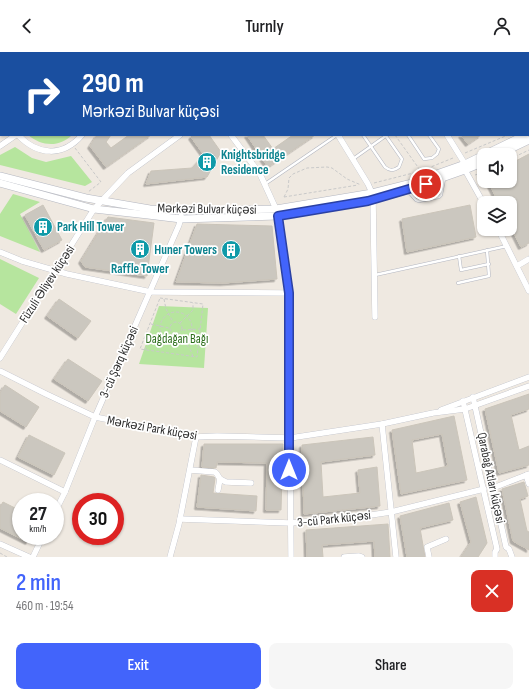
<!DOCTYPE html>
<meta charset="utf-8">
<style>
:root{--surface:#fff;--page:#f6f6f6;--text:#202124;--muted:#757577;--accent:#4264fb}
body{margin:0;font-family:"Sofia Sans Condensed",sans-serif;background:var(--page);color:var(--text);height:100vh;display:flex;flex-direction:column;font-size:15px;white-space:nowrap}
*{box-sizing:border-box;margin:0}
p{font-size:13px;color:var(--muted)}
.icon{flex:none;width:22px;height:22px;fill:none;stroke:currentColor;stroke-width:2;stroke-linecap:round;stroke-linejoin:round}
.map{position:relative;height:505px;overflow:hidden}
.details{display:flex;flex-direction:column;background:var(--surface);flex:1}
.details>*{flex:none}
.hud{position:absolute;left:0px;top:0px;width:529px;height:84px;box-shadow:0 1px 3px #0004;background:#1a4fa0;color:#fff;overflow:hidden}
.buttons{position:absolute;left:477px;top:96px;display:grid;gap:8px}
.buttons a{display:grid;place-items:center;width:40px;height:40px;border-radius:8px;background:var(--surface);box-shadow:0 1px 3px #0004;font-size:20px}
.speed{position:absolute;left:12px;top:441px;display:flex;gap:8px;font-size:20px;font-weight:700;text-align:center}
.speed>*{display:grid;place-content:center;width:52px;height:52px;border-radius:50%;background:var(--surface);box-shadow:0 1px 3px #0004;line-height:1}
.speed small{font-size:10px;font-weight:400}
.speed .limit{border:6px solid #d22;background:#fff;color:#111}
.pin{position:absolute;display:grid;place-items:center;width:34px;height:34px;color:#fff;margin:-17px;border:2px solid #fff;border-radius:50%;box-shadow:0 1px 4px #0007}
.me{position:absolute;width:44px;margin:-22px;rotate:0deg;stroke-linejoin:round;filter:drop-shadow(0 0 3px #0008)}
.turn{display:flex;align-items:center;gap:14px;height:84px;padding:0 16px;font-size:18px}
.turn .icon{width:52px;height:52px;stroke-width:2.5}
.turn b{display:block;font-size:28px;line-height:34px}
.round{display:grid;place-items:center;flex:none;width:42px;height:42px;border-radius:8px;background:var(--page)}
.headline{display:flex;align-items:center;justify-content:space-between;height:68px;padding:0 16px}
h1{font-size:24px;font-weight:600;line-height:30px;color:var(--accent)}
.action{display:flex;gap:8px;margin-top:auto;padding:8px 16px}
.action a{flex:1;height:46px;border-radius:8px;background:var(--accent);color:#fff;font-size:16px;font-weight:600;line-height:46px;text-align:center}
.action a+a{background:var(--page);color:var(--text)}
header{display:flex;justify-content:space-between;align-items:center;height:52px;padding:0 16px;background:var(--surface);font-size:18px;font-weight:600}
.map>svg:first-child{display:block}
.green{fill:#b6e59e}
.building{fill:#cbc7bf;stroke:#cbc5ba;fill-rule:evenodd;filter:url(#shadow)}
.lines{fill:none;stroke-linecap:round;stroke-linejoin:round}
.service-casing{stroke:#b4b7c1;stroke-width:3.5}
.minor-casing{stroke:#b4b7c1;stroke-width:6}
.tertiary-casing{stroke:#b4b7c1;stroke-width:8}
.path{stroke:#c9c9c9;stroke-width:1;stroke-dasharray:3 2;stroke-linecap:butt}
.service{stroke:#fff;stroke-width:2.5}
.minor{stroke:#fff;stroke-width:5.5}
.tertiary{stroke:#fff;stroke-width:7}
.route-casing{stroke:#2b41a3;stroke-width:10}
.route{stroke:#4264fb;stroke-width:7}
.labels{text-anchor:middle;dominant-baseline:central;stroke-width:3.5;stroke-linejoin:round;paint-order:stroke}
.culture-label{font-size:13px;font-weight:bold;fill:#0d838f;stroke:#fff;text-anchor:start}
.street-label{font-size:13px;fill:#2e2e2e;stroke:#fff}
.park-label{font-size:13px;fill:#2c6e1b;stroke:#fff}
</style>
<header><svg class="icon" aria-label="back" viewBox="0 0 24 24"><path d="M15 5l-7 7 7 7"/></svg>Turnly<svg class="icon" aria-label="person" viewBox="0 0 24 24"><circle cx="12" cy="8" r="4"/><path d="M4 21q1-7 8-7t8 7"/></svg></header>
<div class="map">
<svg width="529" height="505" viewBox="0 0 529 505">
<defs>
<filter id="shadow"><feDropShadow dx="-2.5" dy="2.5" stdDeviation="0" flood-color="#0004"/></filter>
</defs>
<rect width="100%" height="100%" fill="#efe9e1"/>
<g class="green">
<path d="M28,83H72C59,96 41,94 28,83Z"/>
<polygon points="15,95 32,106 46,110 71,104 92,130 85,134 0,113 0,103"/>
<polygon points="13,142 40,150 20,162 40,200 0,184 0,162"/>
<polygon points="0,207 39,226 16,262 0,252"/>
<polygon points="159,254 208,256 204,316 139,312"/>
</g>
<g class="building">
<polygon points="97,83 111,83 106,90 111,96 129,83 151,83 106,115 90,94"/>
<polygon points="193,83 209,83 221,100 207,125 146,132 151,119 192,116 204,103 191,85"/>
<polygon points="247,83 263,83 273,97 293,83 315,83 268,115"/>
<polygon points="461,83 481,83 468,92"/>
<polygon points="529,102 529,191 521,195 510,173 510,151 499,151 488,129 510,129 510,112"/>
<polygon points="43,153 62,188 44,198 25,163"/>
<polygon points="470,153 476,185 407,200 402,167"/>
<polygon points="108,165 154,171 147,224 85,215 81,209"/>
<polygon points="197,172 272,174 277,227 223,231 176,230"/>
<polygon points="59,247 91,269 78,286 47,264"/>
<polygon points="68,307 102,329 88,349 54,327"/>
<polygon points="5,333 39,355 26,375 0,359 0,341"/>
<polygon points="529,342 529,357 511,363 519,398 529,394 529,413 499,421 485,357"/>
<path d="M454,364L467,428L401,442L392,378ZM442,382L448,414L416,421L412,388Z"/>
<polygon points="29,383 65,401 54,423 18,405"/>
<polygon points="373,385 375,403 321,410 323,445 360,441 358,418 377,415 380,454 304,462 302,393"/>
<polygon points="204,392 283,392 281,458 266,458 267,411 217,410 216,416 202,415"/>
<polygon points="201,423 214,425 215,426 213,441 257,444 256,459 197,455"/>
<polygon points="524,430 528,444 520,447 527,479 529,480 529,498 513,489 502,437"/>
<polygon points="476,445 487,491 478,505 461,505 471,490 460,450"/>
<polygon points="3,450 21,459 21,484 31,484 28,490 0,476 0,455"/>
<polygon points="449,451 453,468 420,476 425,505 407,505 400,464"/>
<polygon points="388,472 390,505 375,505 374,489 322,493 323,505 307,505 306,478"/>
</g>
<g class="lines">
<g class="service-casing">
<g id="service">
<polyline points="456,1 458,0"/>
<path d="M363,83L385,115C390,119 393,119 399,115L402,107L386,84"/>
<polyline points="408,83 424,107 432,106 437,102 439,97 429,83"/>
<polyline points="353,107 387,83"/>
<polyline points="265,132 337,83"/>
<polyline points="408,139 416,148 419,149 439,145 441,143 444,127"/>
<polyline points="459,204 461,218 489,212"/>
<polyline points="375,223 507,194"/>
<polyline points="458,231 489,224 487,198"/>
</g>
</g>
<g class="minor-casing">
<g id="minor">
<polyline points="172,0 172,1"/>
<polyline points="282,0 283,1"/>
<polyline points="394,0 394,1"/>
<polyline points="496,0 497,1"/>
<polyline points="505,0 506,1"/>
<polyline points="134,1 136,0"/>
<polyline points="528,33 529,34"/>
<polyline points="528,44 529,45"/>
<path d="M18,83C38,104 63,105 82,83"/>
<polyline points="231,83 260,122 276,157 279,169 289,241 291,505"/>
<polyline points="338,83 368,132 372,141"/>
<polyline points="447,83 465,112"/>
<polyline points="0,94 16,83"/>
<polyline points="465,118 484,152"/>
<polyline points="373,147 375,265"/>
<polyline points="498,177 529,239"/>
<polyline points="0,200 22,209 67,222 151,240 289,241"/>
<polyline points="517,214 529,207"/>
<polyline points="0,306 94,157 128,121 180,83"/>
<polyline points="0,319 46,342 95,365 196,385 217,384 290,386 382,372 433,361 465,357 529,334"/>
<polyline points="473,345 506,495 509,497 512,505"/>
<polyline points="463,349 497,497 495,500 495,505"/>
<polyline points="441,358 529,325"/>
<polyline points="382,372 396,505"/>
<polyline points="0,408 65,440"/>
<polyline points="190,418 215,420 217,422 220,427 226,430 251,431"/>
<polyline points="526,423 529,432"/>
<polyline points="493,436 529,422"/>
<polyline points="218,438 220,427"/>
<polyline points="55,460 65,440 95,365 179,173 181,164"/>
<polyline points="180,467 290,471 351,466 391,460 484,437"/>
<polyline points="0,492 29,505"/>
<polyline points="33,505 43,484"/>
<polyline points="170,505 179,472 196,385"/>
<polyline points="344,505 359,504 362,505"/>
<polyline points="429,505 427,495 446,487"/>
</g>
</g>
<g class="tertiary-casing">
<g id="tertiary">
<polyline points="498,103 529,88"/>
<polyline points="0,124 86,146 150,157 181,159 276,157 372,141 408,132 465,112 525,83"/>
<polyline points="0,131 94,157 148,163 181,167 277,164 368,149 408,138 465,118 484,110"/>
</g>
</g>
<g class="path">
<polyline points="483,0 484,1"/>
<polyline points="528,64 529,66"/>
<polyline points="528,74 529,74"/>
<polyline points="395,83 420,118"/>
<polyline points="75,96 101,130 88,140"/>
<polyline points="465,101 508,83"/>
<polyline points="510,107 529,98"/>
<polyline points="475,123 484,120"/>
<polyline points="374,131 421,119 453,106"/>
<polyline points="284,145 288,137 289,126 293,122 307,116 327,115 332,116 347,127 361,133"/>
<polyline points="284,145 358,133"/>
<polygon points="160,246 203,252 197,305 140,297"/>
<polyline points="164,247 166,257 173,270"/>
<circle cx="176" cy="276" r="16"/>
<circle cx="176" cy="276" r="6"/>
<polyline points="180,271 193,258 193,251"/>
<polyline points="151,272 169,276"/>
<polyline points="183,278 200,277"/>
<path d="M177,282C184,291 190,293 193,305"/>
<path d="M145,298L146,295L150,291C160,290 165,289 172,281"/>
<polyline points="0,501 7,505"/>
</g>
<use href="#service" class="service"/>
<use href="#minor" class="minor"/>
<use href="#tertiary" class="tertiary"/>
</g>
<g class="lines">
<g class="route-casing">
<polyline id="route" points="289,418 289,241 278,164 368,149 426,132"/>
</g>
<use href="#route" class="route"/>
</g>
<defs>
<g id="building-disc" transform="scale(1)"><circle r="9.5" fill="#0f9aa8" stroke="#fff"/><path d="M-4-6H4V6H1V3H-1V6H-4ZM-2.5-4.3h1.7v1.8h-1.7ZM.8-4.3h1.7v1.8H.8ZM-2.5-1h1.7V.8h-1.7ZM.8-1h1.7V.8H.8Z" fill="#fff"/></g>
</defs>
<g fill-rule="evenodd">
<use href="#building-disc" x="207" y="110"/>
<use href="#building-disc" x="43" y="175"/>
<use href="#building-disc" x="140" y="197"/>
<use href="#building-disc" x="231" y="198"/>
</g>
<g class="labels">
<g class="culture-label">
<text x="221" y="103">Knightsbridge<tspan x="221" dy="15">Residence</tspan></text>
<text x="57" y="175">Park Hill Tower</text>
<text x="217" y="198" text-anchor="end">Huner Towers</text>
<text x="140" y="217" text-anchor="middle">Raffle Tower</text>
</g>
<g class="street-label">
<text transform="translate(207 157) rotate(1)">Mərkəzi Bulvar küçəsi</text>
<text transform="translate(47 232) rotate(-57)">Füzuli Əliyev küçəsi</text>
<text transform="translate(119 310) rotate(-66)">3-cü Şərq küçəsi</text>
<text transform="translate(152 376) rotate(10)">Mərkəzi Park küçəsi</text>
<text transform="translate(491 426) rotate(78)">Qarabağ Atları küçəsi</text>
<text transform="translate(334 467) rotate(-6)">3-cü Park küçəsi</text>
</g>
<g class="park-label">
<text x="177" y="287">Dağdağan Bağı</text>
</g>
</g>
</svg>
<div class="buttons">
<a><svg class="icon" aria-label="sound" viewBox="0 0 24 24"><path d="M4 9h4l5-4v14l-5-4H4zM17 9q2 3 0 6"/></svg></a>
<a><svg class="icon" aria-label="layers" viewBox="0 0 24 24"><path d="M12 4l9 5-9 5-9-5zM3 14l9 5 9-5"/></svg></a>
</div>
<div class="speed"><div>27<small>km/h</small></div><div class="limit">30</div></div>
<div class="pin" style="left:426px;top:132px;background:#d93025"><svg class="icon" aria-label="arrive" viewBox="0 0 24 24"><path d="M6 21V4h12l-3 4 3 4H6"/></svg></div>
<svg class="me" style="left:289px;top:418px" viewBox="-20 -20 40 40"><circle r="17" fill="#4264fb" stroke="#fff" stroke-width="3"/><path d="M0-11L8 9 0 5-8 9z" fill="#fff"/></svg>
<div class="hud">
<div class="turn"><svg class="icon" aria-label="right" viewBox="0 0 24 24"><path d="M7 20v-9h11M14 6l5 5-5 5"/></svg><div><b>290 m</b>Mərkəzi Bulvar küçəsi</div></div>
</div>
</div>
<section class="details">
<div class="headline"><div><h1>2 min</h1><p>460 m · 19:54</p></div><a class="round" style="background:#d93025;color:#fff"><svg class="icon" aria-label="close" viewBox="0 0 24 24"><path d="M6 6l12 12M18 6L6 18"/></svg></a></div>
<div class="action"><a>Exit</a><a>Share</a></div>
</section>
